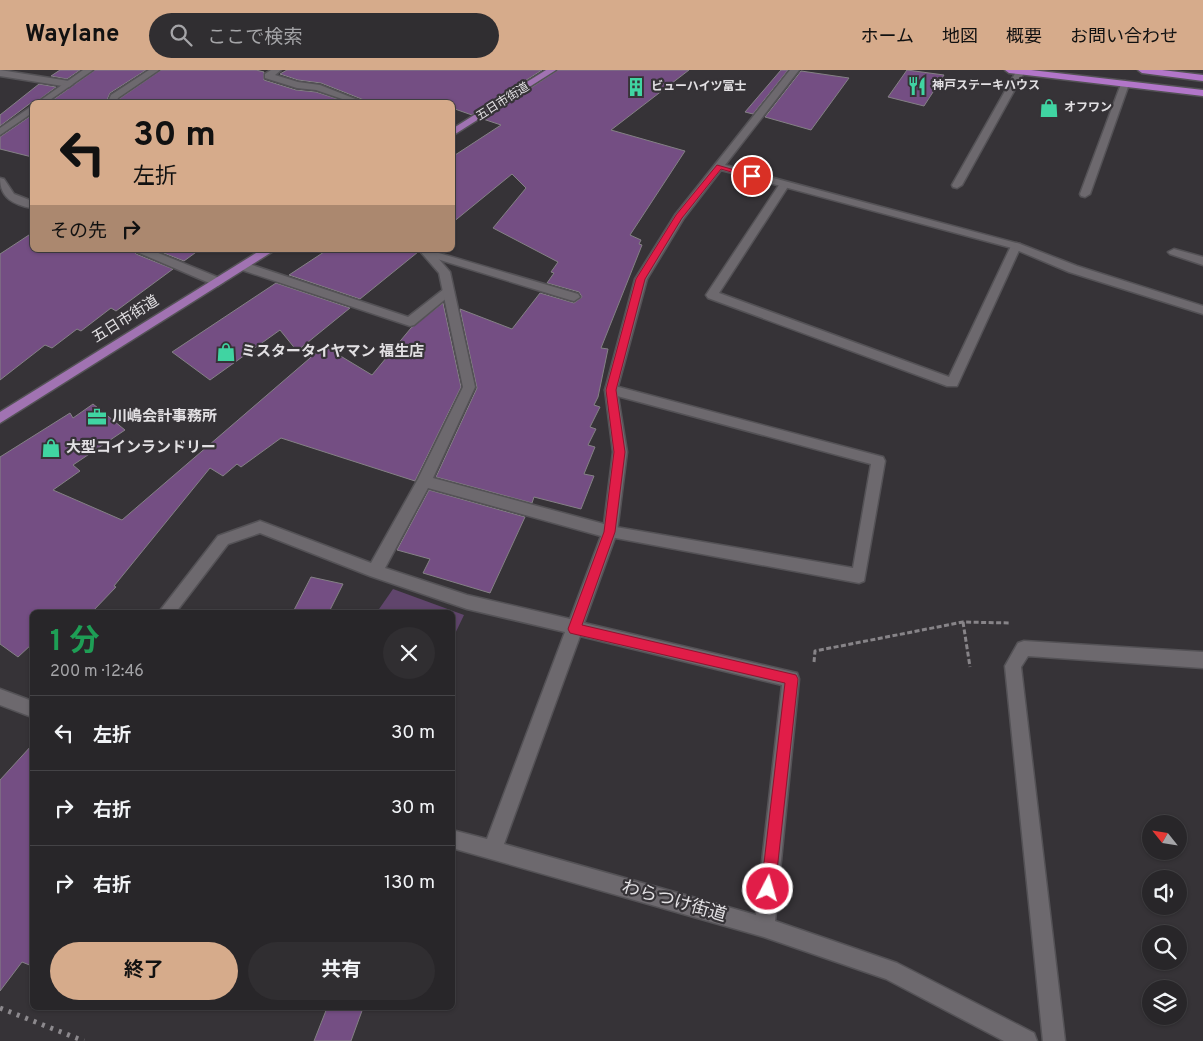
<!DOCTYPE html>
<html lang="ja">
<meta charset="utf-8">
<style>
:root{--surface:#282629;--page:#302e31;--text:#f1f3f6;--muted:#a5a5a8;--line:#444346;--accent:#d6ab8b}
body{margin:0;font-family:Overpass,"Noto Sans JP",sans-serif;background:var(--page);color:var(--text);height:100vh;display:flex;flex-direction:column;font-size:19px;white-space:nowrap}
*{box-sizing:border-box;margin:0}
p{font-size:16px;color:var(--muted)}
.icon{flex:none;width:28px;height:28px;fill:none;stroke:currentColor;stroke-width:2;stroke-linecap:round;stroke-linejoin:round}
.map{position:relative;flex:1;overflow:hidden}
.side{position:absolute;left:30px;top:540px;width:425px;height:400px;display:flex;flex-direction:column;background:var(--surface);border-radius:8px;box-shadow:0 1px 4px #0004,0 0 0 1px var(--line)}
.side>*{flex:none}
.banner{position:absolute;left:30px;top:30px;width:425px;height:152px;border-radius:8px;box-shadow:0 1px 4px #0004,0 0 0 1px var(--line);background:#d6ab8b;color:#111;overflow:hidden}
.needle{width:32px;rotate:300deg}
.buttons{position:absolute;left:1142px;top:745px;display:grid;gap:10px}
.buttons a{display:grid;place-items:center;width:45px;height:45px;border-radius:50%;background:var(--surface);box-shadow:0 1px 4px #0004,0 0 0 1px var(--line);font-size:25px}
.pin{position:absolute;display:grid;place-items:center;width:42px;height:42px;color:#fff;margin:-21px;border:2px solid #fff;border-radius:50%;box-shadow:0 1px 5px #0007}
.me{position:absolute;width:55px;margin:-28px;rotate:6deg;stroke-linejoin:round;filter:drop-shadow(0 0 4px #0008)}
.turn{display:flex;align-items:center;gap:18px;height:105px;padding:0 20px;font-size:22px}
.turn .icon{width:65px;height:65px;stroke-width:2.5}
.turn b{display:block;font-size:35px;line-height:42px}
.then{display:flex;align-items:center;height:48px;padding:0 20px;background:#0003;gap:10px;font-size:19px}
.round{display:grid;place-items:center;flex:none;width:52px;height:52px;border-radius:26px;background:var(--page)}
.headline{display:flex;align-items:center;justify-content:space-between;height:85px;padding:0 20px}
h1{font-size:30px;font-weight:700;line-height:38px;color:#1e9e55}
.action{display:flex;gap:10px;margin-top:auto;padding:10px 20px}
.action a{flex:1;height:58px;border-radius:30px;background:var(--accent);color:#111;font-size:20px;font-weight:700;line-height:58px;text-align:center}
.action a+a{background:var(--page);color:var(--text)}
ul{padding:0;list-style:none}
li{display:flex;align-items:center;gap:15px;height:75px;padding:0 20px;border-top:1px solid var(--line)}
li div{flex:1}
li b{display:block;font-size:19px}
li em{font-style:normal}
header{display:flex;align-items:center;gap:30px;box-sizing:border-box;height:70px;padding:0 25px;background:var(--accent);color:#111}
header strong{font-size:24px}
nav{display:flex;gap:28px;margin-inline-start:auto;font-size:18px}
.search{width:350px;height:45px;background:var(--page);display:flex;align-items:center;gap:12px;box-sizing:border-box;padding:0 18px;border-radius:28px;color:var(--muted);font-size:19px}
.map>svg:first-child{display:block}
.green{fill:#60456c}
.building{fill:#744e83;stroke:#848185}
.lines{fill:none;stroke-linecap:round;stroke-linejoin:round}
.service-casing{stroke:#545256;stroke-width:3}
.minor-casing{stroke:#545256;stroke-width:3}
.primary-casing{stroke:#545256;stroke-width:3}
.trunk-casing{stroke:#545256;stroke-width:3}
.path{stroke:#878488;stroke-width:3;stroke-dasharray:5 2.5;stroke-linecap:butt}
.service{fill:#6d696e;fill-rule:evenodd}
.minor{fill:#6d696e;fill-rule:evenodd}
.primary{fill:#a173b2;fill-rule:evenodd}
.trunk{fill:#b276c9;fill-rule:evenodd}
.rail{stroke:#8c898d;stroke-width:5;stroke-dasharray:3 6;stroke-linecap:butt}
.route{fill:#e11d48;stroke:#92132f}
.labels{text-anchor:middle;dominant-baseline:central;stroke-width:4.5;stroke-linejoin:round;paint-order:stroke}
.far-poi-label{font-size:12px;font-weight:bold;fill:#e2e0e3;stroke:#363337;text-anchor:start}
.far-street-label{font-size:12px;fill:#e2e0e3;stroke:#363337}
.street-label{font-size:15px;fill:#e2e0e3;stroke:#363337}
.poi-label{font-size:15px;font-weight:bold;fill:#e2e0e3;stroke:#363337;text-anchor:start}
.near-street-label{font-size:18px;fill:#e2e0e3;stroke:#363337}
</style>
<header>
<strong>Waylane</strong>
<div class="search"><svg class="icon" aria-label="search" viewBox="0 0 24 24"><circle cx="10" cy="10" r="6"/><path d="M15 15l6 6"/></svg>ここで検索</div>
<nav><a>ホーム</a><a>地図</a><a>概要</a><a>お問い合わせ</a></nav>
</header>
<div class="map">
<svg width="1203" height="971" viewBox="0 0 1203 971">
<rect width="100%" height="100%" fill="#363337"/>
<polygon class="green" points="393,519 464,545 453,568 452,542 377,542"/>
<g class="building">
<polygon points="60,0 80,0 67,9 51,6"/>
<polygon points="95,0 146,0 110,23 106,32 50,32"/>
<polygon points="161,0 256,0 264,2 264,10 296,20 316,22 347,32 118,32 119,29"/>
<polygon points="287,0 542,0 472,45 452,38 452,32 365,32 364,30 321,13 298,10 280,4"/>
<polygon points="558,0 689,0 611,60 685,81 630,165 641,170 639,174 642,175 601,278 608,279 598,327 594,335 600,337 590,357 596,359 588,375 595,377 584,404 594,406 581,439 534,427 532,433 436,407 477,318 460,239 512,259 540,223 574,233 582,227 579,222 547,213 554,203 551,202 558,192 493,158 526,118 512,104 452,153 452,87 501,55 483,49"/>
<polygon points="781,0 788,0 753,44 745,42"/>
<polygon points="907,0 944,5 924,36 888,27"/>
<polygon points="801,1 849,8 811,60 765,47"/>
<polygon points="39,14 56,17 36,32 32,32 0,56 0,45"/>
<polygon points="32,45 32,87 0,79 0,67"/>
<polygon points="32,163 32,180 133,180 136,184 173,199 116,241 111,238 81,261 77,259 52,278 45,275 0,310 0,184"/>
<polygon points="156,180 199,180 184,191"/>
<polygon points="327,180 417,180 418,182 360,229 289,205"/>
<polygon points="276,213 350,238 297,281 280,260 210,310 172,282"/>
<polygon points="443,233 461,317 415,411 281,368 241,397 237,394 223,406 210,398 114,516 116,517 92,542 32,542 32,574 18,587 0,574 0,387 70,343 73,348 93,334 125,360 73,395 80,401 53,420 122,450 324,276 372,305 411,258"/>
<polygon points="429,420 525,447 490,523 423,503 430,489 397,480"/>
<polygon points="311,507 343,514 329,542 293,542"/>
<polygon points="32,675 32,896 22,892 0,921 0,710"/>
<polygon points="327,938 363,938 351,971 314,971"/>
</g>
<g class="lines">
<g class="service-casing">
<g id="service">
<polygon points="0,0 69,11 73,14 69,17 0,6"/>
<polygon points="1125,11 1129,14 1090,124 1085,127 1081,126 1080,124 1121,14"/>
<path d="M0,108L4,109L14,124L32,131V138C14,135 0,128 0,108Z"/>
<polygon points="784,112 789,115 719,223 949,307 1011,176 1016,173 1020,174 1021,176 957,316 947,316 708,228 706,225 708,222 779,115"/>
<polygon points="1174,179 1203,187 1203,195 1170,184 1168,182"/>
<polygon points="135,180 151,180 222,209 224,212 218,216 214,215 137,182"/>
<polygon points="424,181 432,181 578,224 580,227 574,231 570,230 424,185 422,183"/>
<polygon points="243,192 408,247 444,219 448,218 454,222 414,255 410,256 239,199 237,196"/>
<polygon points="611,315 883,387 885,391 864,511 859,513 605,466 603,462 605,458 610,456 853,498 871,394 606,323 605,320 606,317"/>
</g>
</g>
<g class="minor-casing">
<g id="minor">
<polygon points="83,0 93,0 47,32 38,32"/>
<polygon points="149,0 159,0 118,28 116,32 108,32 111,25"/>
<polygon points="271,0 281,0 275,5 298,12 320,15 363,32 351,32 316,20 297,18 265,8 265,4"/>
<path d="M790,0H799L725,95L1020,174L1077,196L1203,236V244L1069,202L1012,178L721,100L684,148L647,209L617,320L627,382L617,462L584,553L797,603L799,609L775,851L897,893L1034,963L1037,971H1004L886,909L764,867L452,778V760L487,769L565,562L467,539L370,506L260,463L228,474L176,542H159L218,466L260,451L371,493L418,409L463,317L439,203L419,180H431L450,202L475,317L433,408L604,454L613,382L605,320L635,209L675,145ZM428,418L601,466L570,549L467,525L385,498ZM580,566L782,615L756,845L504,774Z"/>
<polygon points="1017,0 1025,1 962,115 957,118 953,117 952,115"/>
<polygon points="32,36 32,43 0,65 0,58"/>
<polygon points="1024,571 1203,582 1203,598 1028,586 1021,597 1065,971 1043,971 1005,596 1018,573"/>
<polygon points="0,619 32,631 32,647 0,635"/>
</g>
</g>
<g class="primary-casing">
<g id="primary">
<polygon points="546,0 556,0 452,66 452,59"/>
<polygon points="261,180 275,180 0,353 0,342"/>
</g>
</g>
<g class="trunk-casing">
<g id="trunk">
<polygon points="1005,0 1031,0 1203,20 1203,26 1009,3"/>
<polygon points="1138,0 1162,0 1203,5 1203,11 1142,3"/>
</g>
</g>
<g class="path">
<polyline points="963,552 970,597"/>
<polyline points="814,592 815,581 963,552 1010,553"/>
</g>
<use href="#service" class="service"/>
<use href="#minor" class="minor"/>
<use href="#primary" class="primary"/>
<use href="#trunk" class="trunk"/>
<polyline class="rail" points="0,938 84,971"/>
</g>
<polygon class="route" points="717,95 756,106 752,108 721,99 682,148 645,209 616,320 625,382 615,462 582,555 796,605 798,609 775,819 773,824 768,827 763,824 761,819 785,613 574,564 570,563 568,559 604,462 614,382 606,320 636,209 676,145"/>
<defs>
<g id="restaurant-bare" transform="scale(1.5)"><path d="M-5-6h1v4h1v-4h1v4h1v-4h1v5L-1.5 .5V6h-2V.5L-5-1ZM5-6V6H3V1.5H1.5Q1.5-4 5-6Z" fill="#40d4a2" stroke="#363337" stroke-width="2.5" paint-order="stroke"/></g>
<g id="building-bare" transform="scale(1.5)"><path d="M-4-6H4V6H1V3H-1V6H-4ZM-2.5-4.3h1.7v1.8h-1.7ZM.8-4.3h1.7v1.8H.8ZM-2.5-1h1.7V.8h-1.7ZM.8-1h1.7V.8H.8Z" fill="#40d4a2" stroke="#363337" stroke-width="2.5" paint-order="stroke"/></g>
<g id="shop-bare" transform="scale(1.5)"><path d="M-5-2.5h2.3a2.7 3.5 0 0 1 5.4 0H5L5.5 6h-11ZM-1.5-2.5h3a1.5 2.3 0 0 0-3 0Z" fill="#40d4a2" stroke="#363337" stroke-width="2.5" paint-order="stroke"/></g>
<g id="office-bare" transform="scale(1.5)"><path d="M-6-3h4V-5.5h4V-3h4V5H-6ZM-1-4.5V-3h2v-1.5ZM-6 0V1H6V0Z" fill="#40d4a2" stroke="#363337" stroke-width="2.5" paint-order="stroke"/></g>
</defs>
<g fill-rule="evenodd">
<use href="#restaurant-bare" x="917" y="16"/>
<use href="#building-bare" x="636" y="17"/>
<use href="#shop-bare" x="1049" y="38"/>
<use href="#shop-bare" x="226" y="282"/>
<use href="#office-bare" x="97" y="347"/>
<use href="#shop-bare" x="51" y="378"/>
</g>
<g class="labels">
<g class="far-poi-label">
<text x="932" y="16">神戸ステーキハウス</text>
<text x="651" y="17">ビューハイツ富士</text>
<text x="1064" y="38">オフワン</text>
</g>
<g class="far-street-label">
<text transform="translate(503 32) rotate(-32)">五日市街道</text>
</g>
<g class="street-label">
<text transform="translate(126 250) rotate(-32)">五日市街道</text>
</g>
<g class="poi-label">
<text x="241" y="282">ミスタータイヤマン 福生店</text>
<text x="112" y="347">川嶋会計事務所</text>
<text x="66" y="378">大型コインランドリー</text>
</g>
<g class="near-street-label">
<text transform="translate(674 832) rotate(16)">わらつけ街道</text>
</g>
</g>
</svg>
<div class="buttons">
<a><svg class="needle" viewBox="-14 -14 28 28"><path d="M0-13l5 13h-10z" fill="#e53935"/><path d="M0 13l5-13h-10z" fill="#a5a5a8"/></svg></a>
<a><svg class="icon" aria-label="sound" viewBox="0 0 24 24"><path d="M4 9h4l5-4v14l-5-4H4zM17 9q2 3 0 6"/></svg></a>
<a><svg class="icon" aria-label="search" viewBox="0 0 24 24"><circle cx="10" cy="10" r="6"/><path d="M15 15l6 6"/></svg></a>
<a><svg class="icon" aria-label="layers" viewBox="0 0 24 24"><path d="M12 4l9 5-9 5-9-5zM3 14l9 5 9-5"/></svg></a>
</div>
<div class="pin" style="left:752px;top:106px;background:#d93025"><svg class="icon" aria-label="arrive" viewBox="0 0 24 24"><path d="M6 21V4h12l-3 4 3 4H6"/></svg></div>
<svg class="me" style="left:768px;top:819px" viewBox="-20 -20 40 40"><circle r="17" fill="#e11d48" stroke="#fff" stroke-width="3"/><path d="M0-11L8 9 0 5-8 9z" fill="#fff"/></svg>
<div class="banner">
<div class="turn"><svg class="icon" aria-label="left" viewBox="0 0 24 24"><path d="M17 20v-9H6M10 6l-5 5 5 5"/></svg><div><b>30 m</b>左折</div></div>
<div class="then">その先<svg class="icon" aria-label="right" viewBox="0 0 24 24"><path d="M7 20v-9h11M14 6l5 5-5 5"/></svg></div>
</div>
<section class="side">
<div class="headline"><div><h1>1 分</h1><p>200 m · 12:46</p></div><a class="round"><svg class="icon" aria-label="close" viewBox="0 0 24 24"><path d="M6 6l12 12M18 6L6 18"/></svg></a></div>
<ul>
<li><svg class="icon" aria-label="left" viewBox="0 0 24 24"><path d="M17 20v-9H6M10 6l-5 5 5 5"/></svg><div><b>左折</b></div><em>30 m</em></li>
<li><svg class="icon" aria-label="right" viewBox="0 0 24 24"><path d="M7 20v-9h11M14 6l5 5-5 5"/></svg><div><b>右折</b></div><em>30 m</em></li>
<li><svg class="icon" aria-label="right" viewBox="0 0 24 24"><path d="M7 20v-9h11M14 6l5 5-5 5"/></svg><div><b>右折</b></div><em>130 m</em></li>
</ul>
<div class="action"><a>終了</a><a>共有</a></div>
</section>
</div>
